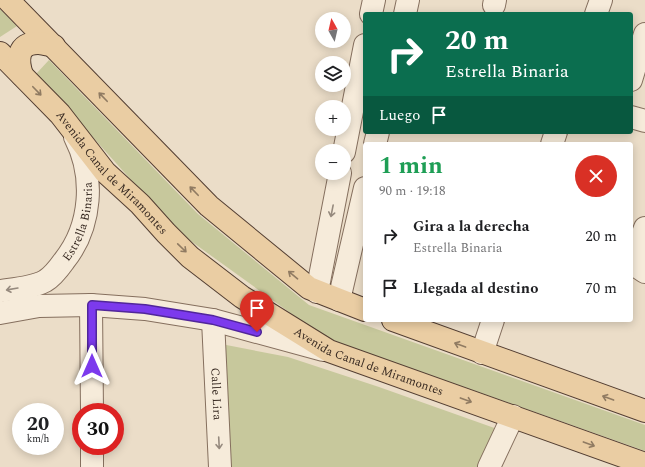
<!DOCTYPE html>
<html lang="es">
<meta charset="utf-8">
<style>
:root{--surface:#fff;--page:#f6f6f6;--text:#202124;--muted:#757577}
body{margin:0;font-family:Spectral,serif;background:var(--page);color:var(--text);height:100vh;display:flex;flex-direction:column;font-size:15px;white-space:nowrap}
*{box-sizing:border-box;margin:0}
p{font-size:13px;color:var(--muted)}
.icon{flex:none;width:22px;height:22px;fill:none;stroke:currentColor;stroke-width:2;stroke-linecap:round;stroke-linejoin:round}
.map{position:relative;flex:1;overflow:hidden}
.panel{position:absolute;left:363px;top:142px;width:270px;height:180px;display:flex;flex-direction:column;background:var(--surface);border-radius:4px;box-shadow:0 2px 10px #0003}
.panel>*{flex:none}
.banner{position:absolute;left:363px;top:12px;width:270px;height:122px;border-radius:4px;box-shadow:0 2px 10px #0003;background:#0b6e4f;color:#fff;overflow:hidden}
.needle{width:26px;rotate:352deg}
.buttons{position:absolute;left:315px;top:12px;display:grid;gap:8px}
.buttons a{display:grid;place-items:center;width:36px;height:36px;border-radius:50%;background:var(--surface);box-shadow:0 2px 10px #0003;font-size:20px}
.speed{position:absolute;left:12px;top:403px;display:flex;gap:8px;font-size:20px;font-weight:700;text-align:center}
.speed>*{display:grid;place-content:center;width:52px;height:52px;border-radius:50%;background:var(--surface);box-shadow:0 2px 10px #0003;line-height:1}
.speed small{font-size:10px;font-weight:400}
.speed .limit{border:6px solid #d22;background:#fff;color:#111}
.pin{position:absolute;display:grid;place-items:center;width:34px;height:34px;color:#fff;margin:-41px -17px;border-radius:50% 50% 50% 0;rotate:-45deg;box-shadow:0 0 4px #0007}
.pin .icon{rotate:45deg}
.me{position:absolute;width:44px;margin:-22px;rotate:0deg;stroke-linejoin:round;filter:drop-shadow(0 0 3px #0008)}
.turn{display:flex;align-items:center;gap:14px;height:84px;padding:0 16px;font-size:18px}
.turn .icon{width:52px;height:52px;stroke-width:2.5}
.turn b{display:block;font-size:28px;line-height:34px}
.then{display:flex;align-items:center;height:38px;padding:0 16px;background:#0003;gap:8px;font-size:15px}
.round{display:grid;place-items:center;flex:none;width:42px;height:42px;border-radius:21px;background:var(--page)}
.headline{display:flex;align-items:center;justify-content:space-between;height:68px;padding:0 16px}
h1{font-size:24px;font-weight:700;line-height:30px;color:#1e9e55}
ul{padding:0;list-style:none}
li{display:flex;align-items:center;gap:12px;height:52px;padding:0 16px}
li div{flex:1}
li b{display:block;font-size:15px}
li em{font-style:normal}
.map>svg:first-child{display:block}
.green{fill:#c7c89c}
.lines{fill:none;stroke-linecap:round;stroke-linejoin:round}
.minor-casing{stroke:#856f5e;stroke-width:24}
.major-casing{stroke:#533e32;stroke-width:24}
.minor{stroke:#f6ebda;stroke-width:22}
.major{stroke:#eacda3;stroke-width:22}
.oneway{stroke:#907b62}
.oneway2{stroke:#968a7e}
.route-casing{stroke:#51269a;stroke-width:10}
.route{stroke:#7c3aed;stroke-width:7}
.labels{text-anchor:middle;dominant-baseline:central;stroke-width:3;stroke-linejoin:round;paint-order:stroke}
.street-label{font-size:12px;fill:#372921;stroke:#f3e8d7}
</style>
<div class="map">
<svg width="645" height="467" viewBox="0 0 645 467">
<rect width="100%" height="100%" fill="#ebddc8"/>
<g class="green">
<polygon points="0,9 17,26 0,37"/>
<polygon points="49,60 198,214 309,305 645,425 645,451 325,338 177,231 36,74"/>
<polygon points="216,343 288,357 379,387 500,430 483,467 224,467"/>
</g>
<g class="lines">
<g class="minor-casing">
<g id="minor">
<polyline points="494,5 495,0"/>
<polyline points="371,14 374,0"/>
<polyline points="405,14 408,0"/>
<polyline points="596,14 601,0"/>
<polyline points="631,80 645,34"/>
<polyline points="631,117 645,121"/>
<polyline points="375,144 378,132"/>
<polyline points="552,144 556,132"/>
<polyline points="344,152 365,45"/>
<polyline points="645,228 634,258 636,266 645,272"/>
<path id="s1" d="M0,291C14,289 32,288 45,281C52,277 59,268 64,261C92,226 95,176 75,137"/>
<polyline points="317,292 340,173"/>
<polyline points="339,300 365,188"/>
<polyline points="91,305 92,412"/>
<polyline points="0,313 39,306 91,305 145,309 213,320 323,350"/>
<path id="s2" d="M213,320L220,467"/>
<polyline points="482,353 493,320"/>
<polyline points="92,446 92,467"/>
<polyline points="489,467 513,416"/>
</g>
</g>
<g class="major-casing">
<g id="major">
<polyline points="8,0 209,206 309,288 365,310"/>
<path id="s3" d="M0,53L60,114L105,172L140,204L166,233L190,257L242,297L329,351L645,464"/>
<path d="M22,75C17,60 17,43 38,43C43,43 49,45 54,46"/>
<polyline points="393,320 645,411"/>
</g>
</g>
<use href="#minor" class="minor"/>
<use href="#major" class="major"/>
</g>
<defs><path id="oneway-shaft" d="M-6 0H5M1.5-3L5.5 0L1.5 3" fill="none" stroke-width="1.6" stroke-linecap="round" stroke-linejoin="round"/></defs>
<g class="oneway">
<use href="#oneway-shaft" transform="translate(37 91) rotate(46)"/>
<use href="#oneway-shaft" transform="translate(103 97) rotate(-134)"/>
<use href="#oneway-shaft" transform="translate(194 191) rotate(-134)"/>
<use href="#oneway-shaft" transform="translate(182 248) rotate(44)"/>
<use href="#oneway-shaft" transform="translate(293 275) rotate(-140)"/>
<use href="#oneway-shaft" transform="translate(460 345) rotate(-160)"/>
<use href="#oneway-shaft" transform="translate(608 398) rotate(-160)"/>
<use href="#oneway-shaft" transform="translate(466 400) rotate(20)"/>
<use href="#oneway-shaft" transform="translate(589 444) rotate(20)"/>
</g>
<g class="oneway2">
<use href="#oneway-shaft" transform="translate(332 211) rotate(101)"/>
<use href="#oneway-shaft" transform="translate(12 289) rotate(170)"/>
<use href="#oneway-shaft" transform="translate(219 443) rotate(87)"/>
</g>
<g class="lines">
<g class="route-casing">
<polyline id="route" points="92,366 92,305 145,309 213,320 257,332"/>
</g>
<use href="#route" class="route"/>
</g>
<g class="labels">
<g class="street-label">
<text stroke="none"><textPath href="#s3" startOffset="164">Avenida Canal de Miramontes</textPath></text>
<text stroke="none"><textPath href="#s1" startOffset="117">Estrella Binaria</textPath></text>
<text stroke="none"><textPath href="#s3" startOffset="488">Avenida Canal de Miramontes</textPath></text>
<text stroke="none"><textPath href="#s2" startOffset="74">Calle Lira</textPath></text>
</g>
</g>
</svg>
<div class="buttons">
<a><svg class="needle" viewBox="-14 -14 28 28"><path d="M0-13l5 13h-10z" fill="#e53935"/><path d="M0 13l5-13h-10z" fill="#757577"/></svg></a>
<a><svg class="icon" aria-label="layers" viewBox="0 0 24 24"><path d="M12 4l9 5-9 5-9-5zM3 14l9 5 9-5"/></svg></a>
<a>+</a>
<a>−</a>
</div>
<div class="speed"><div>20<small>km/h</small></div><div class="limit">30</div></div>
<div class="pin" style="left:257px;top:332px;background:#d93025"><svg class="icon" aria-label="arrive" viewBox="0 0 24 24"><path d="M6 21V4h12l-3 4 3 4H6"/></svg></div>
<svg class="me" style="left:92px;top:366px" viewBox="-20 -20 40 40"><path d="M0-17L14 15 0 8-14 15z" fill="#7c3aed" stroke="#fff" stroke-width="4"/></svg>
<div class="banner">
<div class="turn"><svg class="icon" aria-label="right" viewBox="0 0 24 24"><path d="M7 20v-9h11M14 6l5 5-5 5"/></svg><div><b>20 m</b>Estrella Binaria</div></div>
<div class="then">Luego<svg class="icon" aria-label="arrive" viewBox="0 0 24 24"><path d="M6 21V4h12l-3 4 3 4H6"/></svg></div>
</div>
<section class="panel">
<div class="headline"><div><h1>1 min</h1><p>90 m · 19:18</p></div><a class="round" style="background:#d93025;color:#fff"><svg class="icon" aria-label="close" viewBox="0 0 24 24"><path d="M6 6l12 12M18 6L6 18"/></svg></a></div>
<ul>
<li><svg class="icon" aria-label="right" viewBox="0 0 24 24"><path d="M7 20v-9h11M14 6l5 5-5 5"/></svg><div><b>Gira a la derecha</b><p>Estrella Binaria</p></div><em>20 m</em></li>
<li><svg class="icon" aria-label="arrive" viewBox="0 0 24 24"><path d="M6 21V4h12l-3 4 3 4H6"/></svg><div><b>Llegada al destino</b></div><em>70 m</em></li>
</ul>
</section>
</div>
